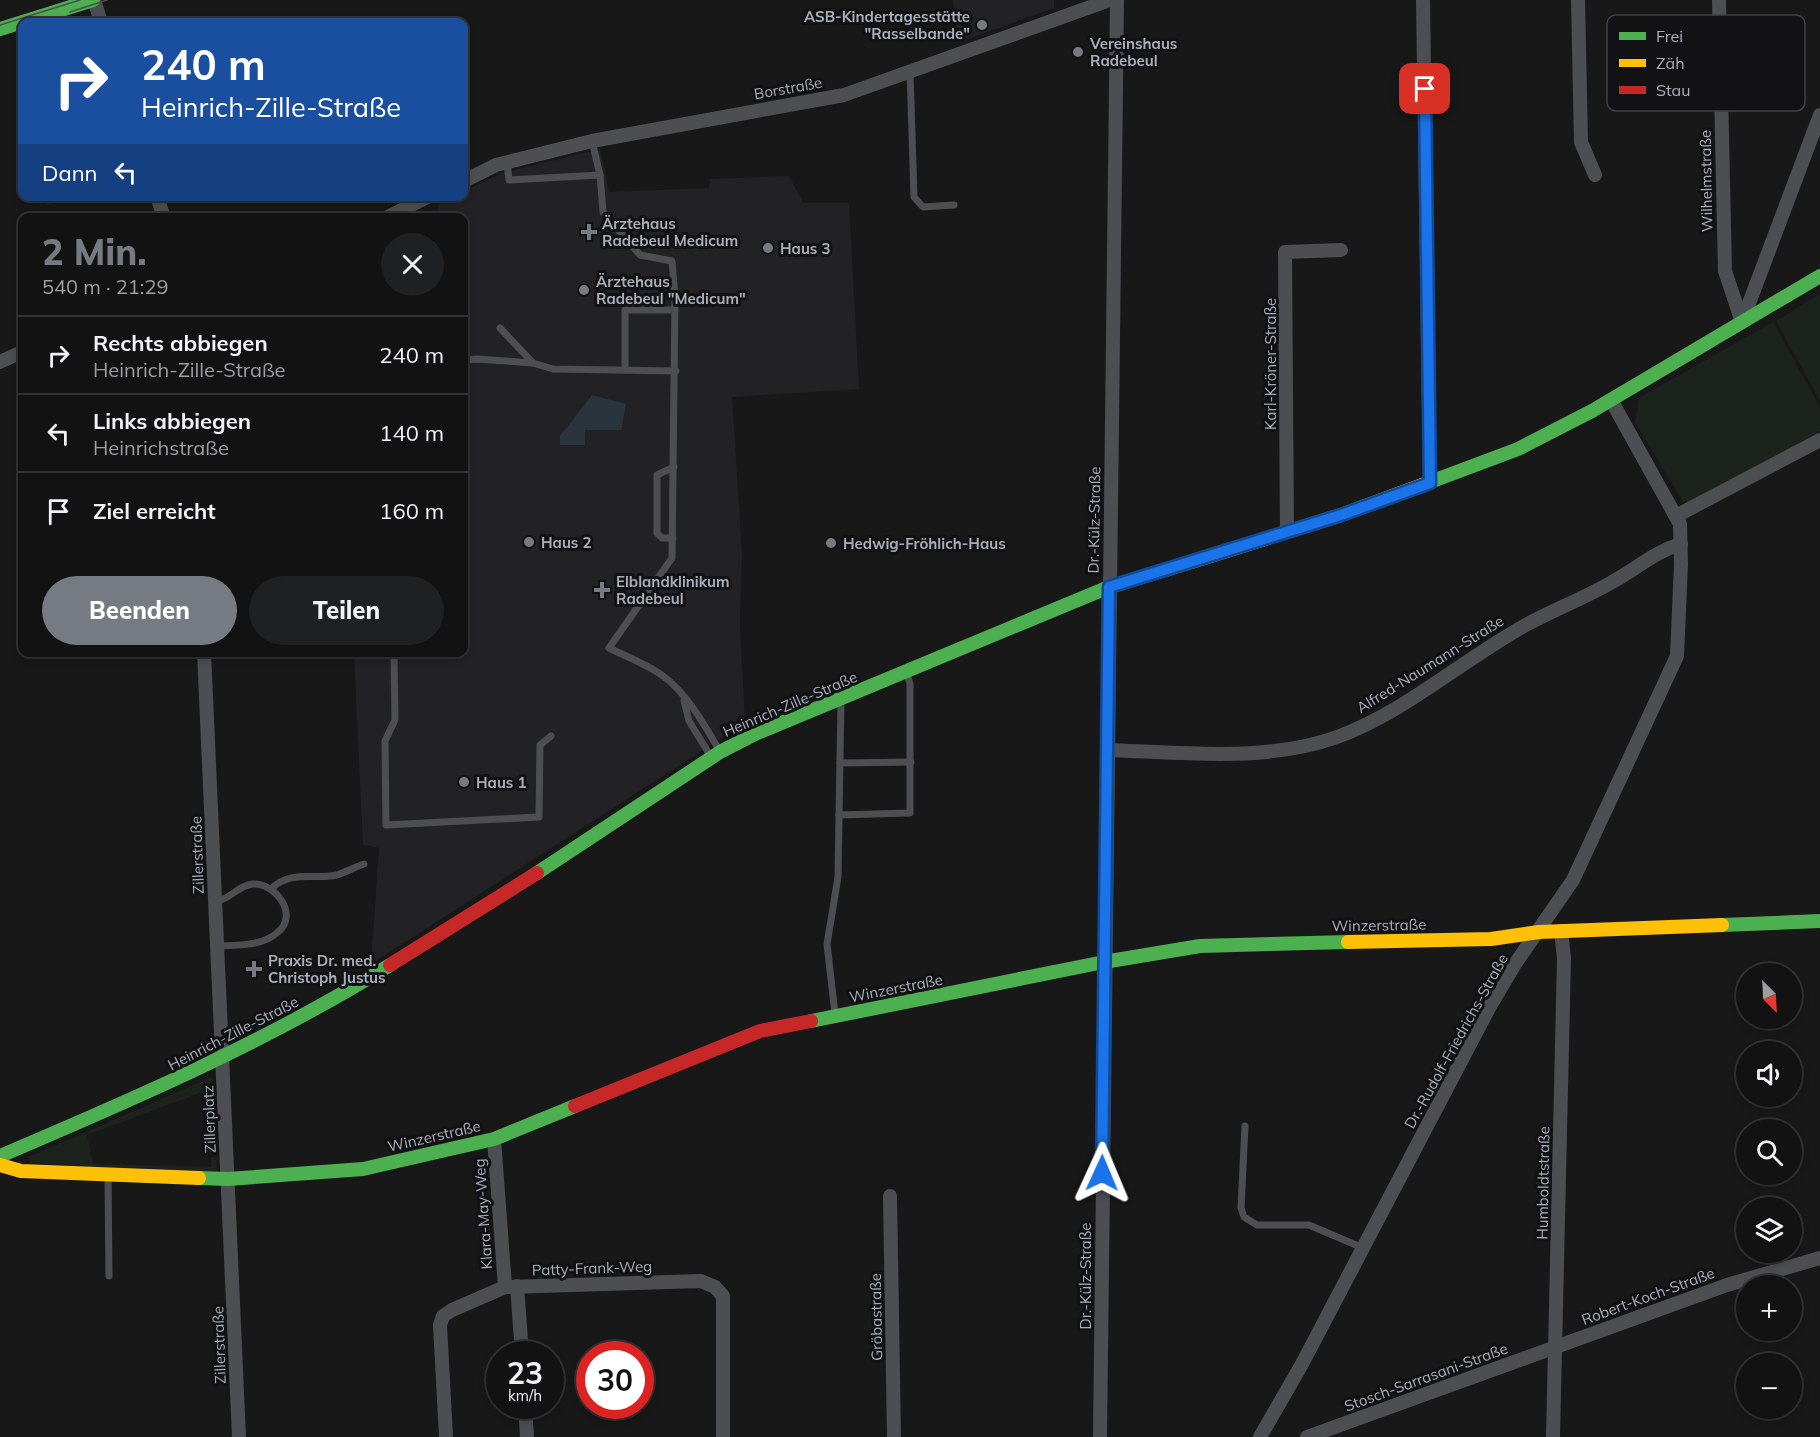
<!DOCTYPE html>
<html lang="de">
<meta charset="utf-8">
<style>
:root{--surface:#121213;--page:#1f2021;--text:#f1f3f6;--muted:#9c9ea0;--line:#313233;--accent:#767a82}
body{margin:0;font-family:Mulish,sans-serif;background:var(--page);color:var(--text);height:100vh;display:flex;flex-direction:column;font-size:22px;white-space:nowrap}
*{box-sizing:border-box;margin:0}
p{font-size:20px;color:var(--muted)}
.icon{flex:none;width:33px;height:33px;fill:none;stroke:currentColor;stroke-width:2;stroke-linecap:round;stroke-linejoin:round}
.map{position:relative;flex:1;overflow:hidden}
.panel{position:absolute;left:18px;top:213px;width:450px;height:444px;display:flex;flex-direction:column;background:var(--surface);border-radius:12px;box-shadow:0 3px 9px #0003,0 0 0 2px var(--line)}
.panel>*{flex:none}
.banner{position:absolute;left:18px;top:18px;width:450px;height:183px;border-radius:12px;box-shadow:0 3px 9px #0003,0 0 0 2px var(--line);background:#1a4fa0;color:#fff;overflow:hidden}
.needle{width:39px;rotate:156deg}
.fabs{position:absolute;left:1736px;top:963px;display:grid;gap:12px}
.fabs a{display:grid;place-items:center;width:66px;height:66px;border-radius:50%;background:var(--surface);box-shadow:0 3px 9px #0003,0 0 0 2px var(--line);font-size:30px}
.speed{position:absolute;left:486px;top:1341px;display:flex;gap:12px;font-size:30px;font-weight:700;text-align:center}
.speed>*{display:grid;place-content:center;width:78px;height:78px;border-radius:50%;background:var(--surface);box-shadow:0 3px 9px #0003,0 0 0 2px var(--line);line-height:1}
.speed small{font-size:15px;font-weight:400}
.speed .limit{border:9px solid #d22;background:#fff;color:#111}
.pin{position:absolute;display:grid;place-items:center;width:51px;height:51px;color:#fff;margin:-26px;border-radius:12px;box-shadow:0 3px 9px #0006}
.me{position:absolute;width:66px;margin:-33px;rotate:1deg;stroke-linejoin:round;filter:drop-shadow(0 0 4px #0008)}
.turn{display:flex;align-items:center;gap:21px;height:126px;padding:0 24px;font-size:27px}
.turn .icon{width:78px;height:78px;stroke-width:2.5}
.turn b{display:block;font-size:42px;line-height:51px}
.then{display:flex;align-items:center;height:57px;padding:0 24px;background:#0003;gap:12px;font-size:22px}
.round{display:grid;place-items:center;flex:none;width:63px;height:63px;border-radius:32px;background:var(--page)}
.overview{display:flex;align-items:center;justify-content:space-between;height:102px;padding:0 24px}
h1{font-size:36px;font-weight:800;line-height:45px;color:var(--accent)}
.cta{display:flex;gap:12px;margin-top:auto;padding:12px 24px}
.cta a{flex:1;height:69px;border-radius:36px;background:var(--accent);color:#fff;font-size:24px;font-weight:800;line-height:69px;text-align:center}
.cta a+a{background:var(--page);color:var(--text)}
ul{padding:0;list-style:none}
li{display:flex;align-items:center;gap:18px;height:78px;padding:0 24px;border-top:2px solid var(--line)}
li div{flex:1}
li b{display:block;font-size:22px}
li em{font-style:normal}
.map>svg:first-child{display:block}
.built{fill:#222225}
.green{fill:#1c231d}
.water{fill:#2a343c}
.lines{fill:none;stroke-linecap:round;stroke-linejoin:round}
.lane{stroke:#4c4e52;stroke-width:7}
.street{stroke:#4c4e52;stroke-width:14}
.fast{stroke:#4caf50;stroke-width:14}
.slow{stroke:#ffc107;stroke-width:14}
.jam{stroke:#c62828;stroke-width:14}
.tram{stroke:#4c4e51;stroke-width:1.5}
.route-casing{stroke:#114b97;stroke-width:15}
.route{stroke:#1a73e8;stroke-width:10}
.poi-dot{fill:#767a82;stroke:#121215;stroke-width:2}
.labels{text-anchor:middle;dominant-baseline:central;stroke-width:6;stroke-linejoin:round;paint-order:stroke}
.poi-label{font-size:15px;font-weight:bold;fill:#a8afbb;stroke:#121215;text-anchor:start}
.street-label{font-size:15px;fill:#a8afbb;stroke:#121215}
.key{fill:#121215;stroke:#3f4147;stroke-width:1.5}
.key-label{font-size:16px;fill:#a8afbb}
</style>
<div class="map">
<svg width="1820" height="1437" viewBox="0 0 1820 1437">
<rect width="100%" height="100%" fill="#181819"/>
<g class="built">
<polygon points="953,0 1054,0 1054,8 959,42"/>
<polygon points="600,149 609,192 709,188 710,179 789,176 803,203 849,203 859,389 732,397 742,554 740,625 745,723 371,964 379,848 363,845 354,653 464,652 464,218 439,217 438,203 452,197 464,196 464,191 502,173"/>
</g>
<g class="green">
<polygon points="45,196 84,196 84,197 45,205"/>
<polygon points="1820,294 1820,401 1776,321"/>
<polygon points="1773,322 1820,407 1820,431 1686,506 1635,423 1639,398"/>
<polygon points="212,1077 214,1098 209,1099 208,1090 87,1135 93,1164 211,1167 211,1157 217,1157 217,1173 30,1163 29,1157"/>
<polygon points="217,1116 217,1141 211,1141 210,1117"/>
</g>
<polygon class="water" points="592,395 626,404 621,430 585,430 585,445 560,445 560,436"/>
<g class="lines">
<g class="lane">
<polyline points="910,71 914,197 923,207 954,205"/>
<path d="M592,141L600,175L603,212L640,255L672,261L675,297L672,558L609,648C627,657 647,664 663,676C686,692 705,726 719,750"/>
<polyline points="507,163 509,180 600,175"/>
<polyline points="500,328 533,363"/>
<polyline points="22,352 22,321"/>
<polyline points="464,360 477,359 533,363 553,369 676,371"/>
<polyline points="625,370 625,310 675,310"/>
<polyline points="673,538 662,538 657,533 657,475 674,467"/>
<polyline points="394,652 395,720 385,741 386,825 539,817 540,745 551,736"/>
<polyline points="684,701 689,721 710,755"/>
<polyline points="840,763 911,762"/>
<polyline points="839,815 910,813 910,684 907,674"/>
<path d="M272,888C291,870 314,880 337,875C346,872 355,867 364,864"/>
<path d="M215,946C236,945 262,947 278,932C299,915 276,883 253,884C238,885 230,900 216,901"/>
<polyline points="835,1014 827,944 838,877 841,700"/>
<polyline points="1245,1126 1241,1208 1244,1217 1257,1225 1309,1225 1363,1248"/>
<polyline points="108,1177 109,1276"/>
</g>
<g class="street">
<polyline points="94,0 101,22"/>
<polyline points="1423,0 1430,483"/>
<polyline points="1578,0 1581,142 1595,175"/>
<polyline points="1719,0 1725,271 1742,322"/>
<polyline points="464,181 496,165 592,141 844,95 1110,0"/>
<polyline points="157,196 164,218"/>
<polyline points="386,218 429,196"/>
<polyline points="1742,322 1820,115"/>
<polyline points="0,362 22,352"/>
<polyline points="1676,516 1820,440"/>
<polyline points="1287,532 1285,252 1341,250"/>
<polyline points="204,652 239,1437"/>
<path d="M1107,750C1181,752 1265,763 1337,737C1405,712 1461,661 1524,626C1553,610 1585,598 1614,581C1636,569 1656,551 1681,544"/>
<polyline points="494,1139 505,1287"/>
<polyline points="890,1196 894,1437"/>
<polyline points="517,1286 522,1354"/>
<polyline points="525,1406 527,1437"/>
<polyline points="446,1437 440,1325 443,1316 452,1310 505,1287 701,1281 715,1287 723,1296 723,1437"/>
<polyline points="1100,1437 1117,0"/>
<polyline points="1260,1437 1302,1364 1489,1008 1515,964 1573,880 1677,656 1681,564 1680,524 1611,400"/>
<polyline points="1307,1437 1727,1285 1820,1258"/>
<polyline points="1553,1437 1564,958 1561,931"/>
</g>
<g class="fast">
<polyline points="0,29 93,0"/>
<polyline points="1422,485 1518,449 1592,411 1820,276"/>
<polyline points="537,873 720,752 755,734 1109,587 1191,562"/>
<polyline points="1722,925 1820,921"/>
<polyline points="811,1021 1104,962 1200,946 1348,942"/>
<path d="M0,1156C134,1099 266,1042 390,965"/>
<polyline points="199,1178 228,1179 363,1169 494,1139 575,1106"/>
</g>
<g class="slow">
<polyline points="1191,562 1341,515 1422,485"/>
<polyline points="1348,942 1491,939 1539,932 1722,925"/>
<polyline points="0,1165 21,1171 199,1178"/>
</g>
<g class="jam">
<polyline points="390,965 537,873"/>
<polyline points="575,1106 760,1031 811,1021"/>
</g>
<g class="tram">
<polyline points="70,12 107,0"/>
<polyline points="0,25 80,0"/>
</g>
</g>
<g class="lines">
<g class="route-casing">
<polyline id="route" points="1102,1173 1109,587 1341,515 1430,483 1425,89"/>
</g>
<use href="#route" class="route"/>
</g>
<g class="poi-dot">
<circle cx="982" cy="25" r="6"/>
<circle cx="1078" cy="52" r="6"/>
<path d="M586 223h6v6h6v6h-6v6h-6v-6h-6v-6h6z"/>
<circle cx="768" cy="248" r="6"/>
<circle cx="584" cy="290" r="6"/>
<circle cx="529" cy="542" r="6"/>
<circle cx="831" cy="543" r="6"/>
<path d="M599 581h6v6h6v6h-6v6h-6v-6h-6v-6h6z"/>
<circle cx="464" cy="782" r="6"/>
<path d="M251 960h6v6h6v6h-6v6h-6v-6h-6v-6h6z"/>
</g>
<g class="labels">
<g class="poi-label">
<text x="970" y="16" text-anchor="end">ASB-Kindertagesstätte<tspan x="970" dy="17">"Rasselbande"</tspan></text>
<text x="1090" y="43">Vereinshaus<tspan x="1090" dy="17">Radebeul</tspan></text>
<text x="602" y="223">Ärztehaus<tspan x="602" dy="17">Radebeul Medicum</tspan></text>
<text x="780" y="248">Haus 3</text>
<text x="596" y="281">Ärztehaus<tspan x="596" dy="17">Radebeul "Medicum"</tspan></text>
<text x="541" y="542">Haus 2</text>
<text x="843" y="543">Hedwig-Fröhlich-Haus</text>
<text x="616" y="581">Elblandklinikum<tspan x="616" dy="17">Radebeul</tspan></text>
<text x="476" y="782">Haus 1</text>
<text x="268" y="960">Praxis Dr. med.<tspan x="268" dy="17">Christoph Justus</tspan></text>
</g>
<g class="street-label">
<text transform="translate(788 88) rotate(-10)">Borstraße</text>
<text transform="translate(1706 181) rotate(-91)">Wilhelmstraße</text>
<text transform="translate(1270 364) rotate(-90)">Karl-Kröner-Straße</text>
<text transform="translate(1094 520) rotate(-89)">Dr.-Külz-Straße</text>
<text transform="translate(1430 664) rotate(-32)">Alfred-Naumann-Straße</text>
<text transform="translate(790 704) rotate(-23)">Heinrich-Zille-Straße</text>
<text transform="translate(197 855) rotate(-92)">Zillerstraße</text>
<text transform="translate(1379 925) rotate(-1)">Winzerstraße</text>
<text transform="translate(896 988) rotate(-11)">Winzerstraße</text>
<text transform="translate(233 1033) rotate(-27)">Heinrich-Zille-Straße</text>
<text transform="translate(1456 1041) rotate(-61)">Dr.-Rudolf-Friedrichs-Straße</text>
<text transform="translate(209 1119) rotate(-92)">Zillerplatz</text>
<text transform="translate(434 1136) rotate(-13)">Winzerstraße</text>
<text transform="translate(1543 1183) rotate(-89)">Humboldtstraße</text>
<text transform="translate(483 1214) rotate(-94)">Klara-May-Weg</text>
<text transform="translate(592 1268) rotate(-2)">Patty-Frank-Weg</text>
<text transform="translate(1085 1276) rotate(-90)">Dr.-Külz-Straße</text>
<text transform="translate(1648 1296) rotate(-20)">Robert-Koch-Straße</text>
<text transform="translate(876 1317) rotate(-91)">Gröbastraße</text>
<text transform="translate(219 1345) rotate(-92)">Zillerstraße</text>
<text transform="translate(1426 1377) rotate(-20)">Stosch-Sarrasani-Straße</text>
</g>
</g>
<rect x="1607" y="15" width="198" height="96" rx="9" class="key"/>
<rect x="1619" y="32" width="27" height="8" fill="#4caf50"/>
<rect x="1619" y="59" width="27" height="8" fill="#ffc107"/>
<rect x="1619" y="86" width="27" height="8" fill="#c62828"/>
<g class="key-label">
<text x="1656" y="42">Frei</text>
<text x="1656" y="69">Zäh</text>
<text x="1656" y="96">Stau</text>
</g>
</svg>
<div class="fabs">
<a><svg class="needle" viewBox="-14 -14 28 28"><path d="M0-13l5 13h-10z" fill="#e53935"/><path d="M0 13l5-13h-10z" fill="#9c9ea0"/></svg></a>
<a><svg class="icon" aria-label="sound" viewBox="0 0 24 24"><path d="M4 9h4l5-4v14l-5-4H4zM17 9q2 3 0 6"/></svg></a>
<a><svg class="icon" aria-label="search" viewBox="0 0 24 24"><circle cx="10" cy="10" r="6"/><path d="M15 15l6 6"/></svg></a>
<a><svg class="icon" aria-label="layers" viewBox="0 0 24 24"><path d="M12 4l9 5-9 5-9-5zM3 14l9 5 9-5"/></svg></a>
<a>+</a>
<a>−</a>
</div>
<div class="speed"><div>23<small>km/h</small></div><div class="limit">30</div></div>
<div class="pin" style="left:1425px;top:89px;background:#d93025"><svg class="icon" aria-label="arrive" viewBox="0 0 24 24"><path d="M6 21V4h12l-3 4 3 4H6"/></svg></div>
<svg class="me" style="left:1102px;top:1173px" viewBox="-20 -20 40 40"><path d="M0-17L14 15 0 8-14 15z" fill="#1a73e8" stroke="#fff" stroke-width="4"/></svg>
<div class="banner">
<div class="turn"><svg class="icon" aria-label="right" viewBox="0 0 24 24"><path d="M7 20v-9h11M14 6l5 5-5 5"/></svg><div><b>240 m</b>Heinrich-Zille-Straße</div></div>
<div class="then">Dann<svg class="icon" aria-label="left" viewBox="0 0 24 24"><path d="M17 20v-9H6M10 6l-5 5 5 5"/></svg></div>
</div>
<section class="panel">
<div class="overview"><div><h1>2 Min.</h1><p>540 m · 21:29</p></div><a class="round"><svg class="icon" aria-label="close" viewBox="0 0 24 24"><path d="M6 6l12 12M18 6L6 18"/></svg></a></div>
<ul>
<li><svg class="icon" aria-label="right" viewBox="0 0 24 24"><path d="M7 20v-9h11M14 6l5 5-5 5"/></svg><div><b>Rechts abbiegen</b><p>Heinrich-Zille-Straße</p></div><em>240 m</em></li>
<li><svg class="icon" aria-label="left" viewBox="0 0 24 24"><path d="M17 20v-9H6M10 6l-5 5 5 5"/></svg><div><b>Links abbiegen</b><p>Heinrichstraße</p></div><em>140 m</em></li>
<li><svg class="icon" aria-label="arrive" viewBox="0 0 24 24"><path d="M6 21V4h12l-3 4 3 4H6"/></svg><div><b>Ziel erreicht</b></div><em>160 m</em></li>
</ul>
<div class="cta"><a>Beenden</a><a>Teilen</a></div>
</section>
</div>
